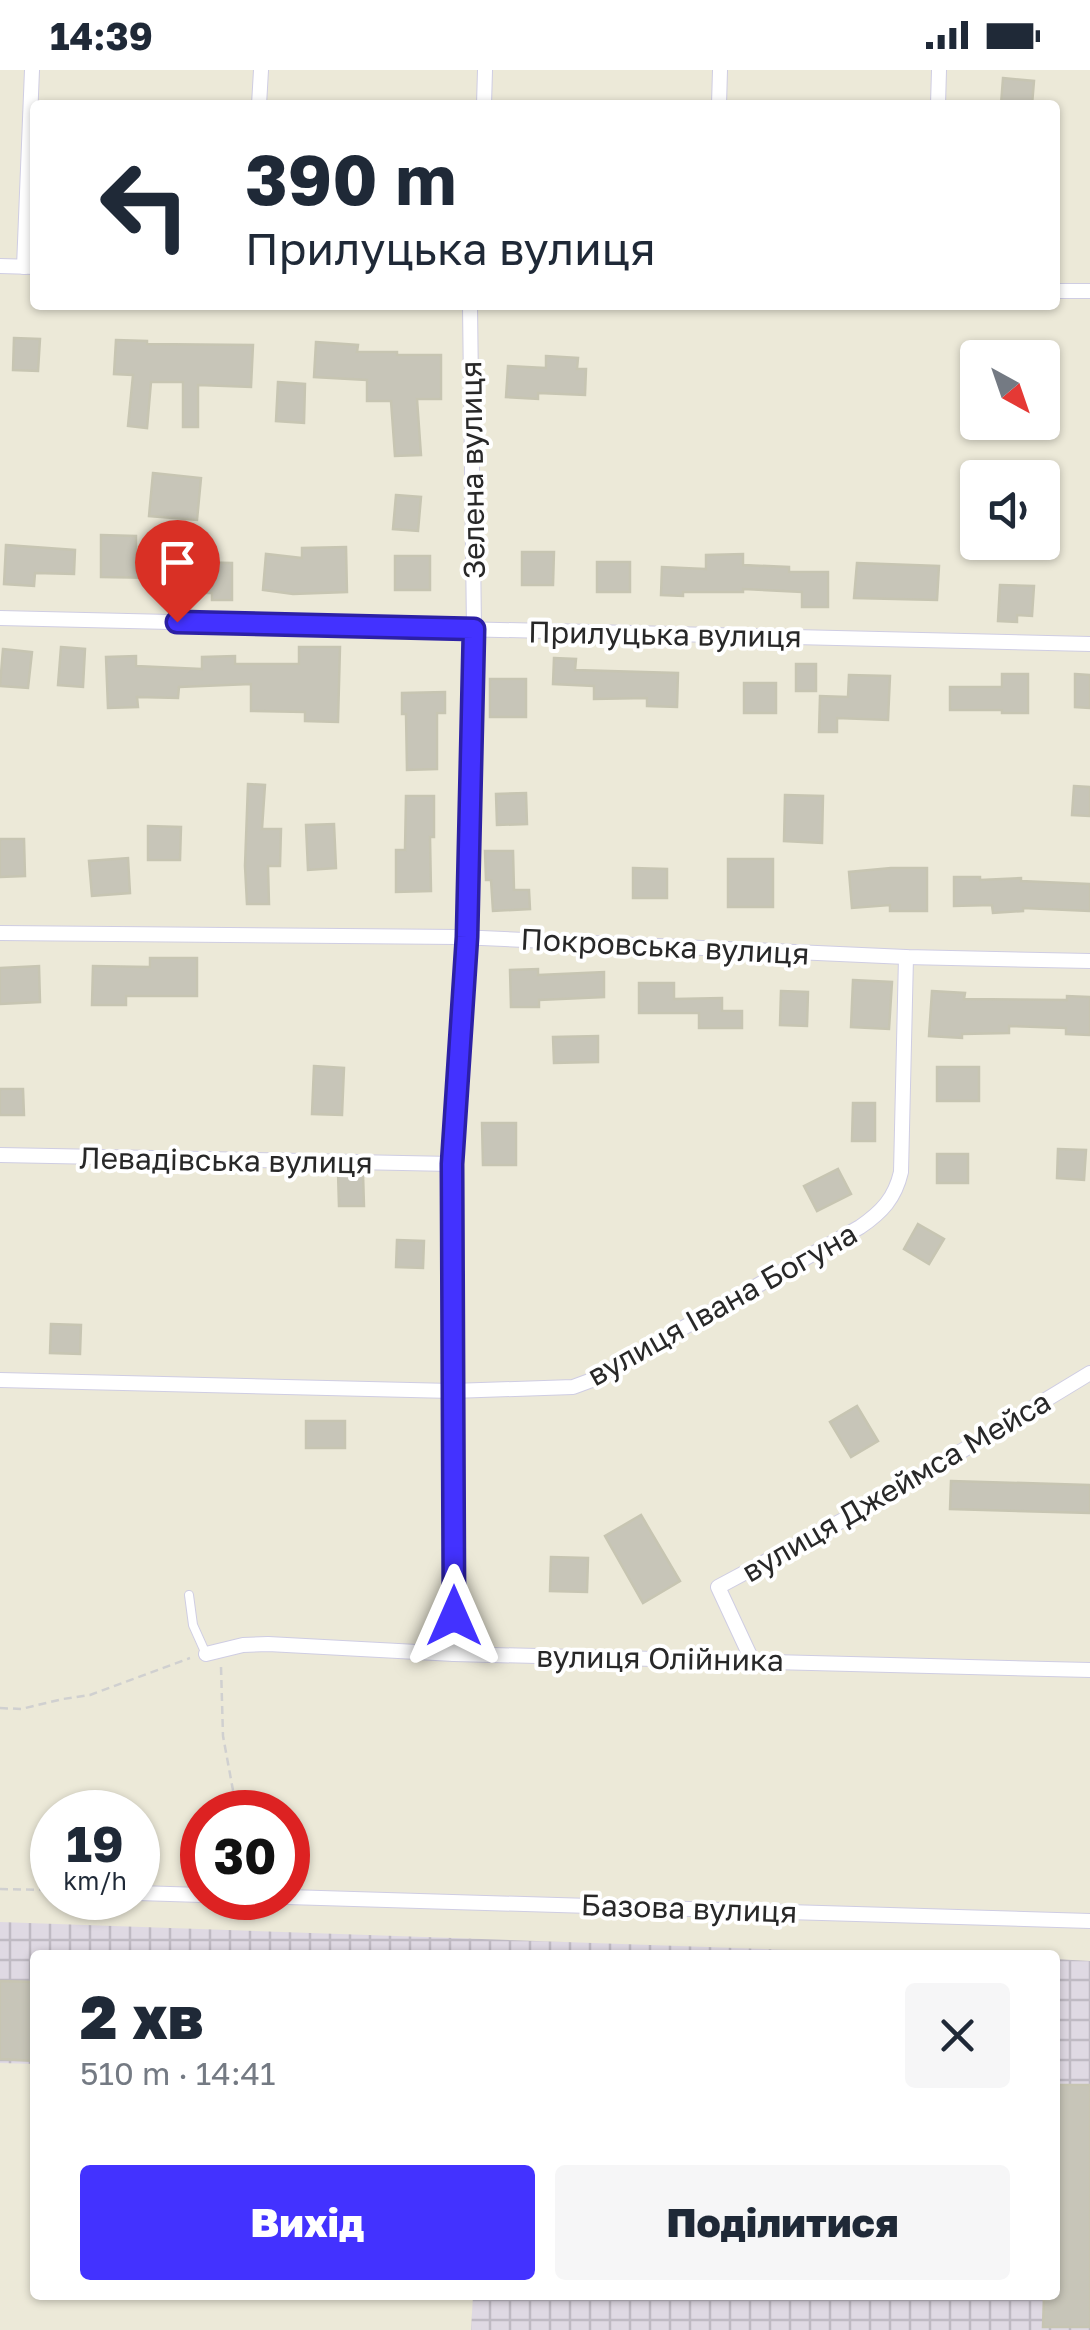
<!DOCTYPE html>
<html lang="uk">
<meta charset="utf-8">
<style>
:root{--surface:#fff;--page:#f6f6f7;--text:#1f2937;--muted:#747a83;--accent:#4332ff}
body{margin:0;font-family:"Golos Text",sans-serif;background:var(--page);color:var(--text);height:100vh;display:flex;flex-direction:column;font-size:38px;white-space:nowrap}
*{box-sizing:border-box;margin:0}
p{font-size:32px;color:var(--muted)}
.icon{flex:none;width:55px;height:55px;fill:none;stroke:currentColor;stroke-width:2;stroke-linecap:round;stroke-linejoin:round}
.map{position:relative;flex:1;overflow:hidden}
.details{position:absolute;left:30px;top:1880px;width:1030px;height:350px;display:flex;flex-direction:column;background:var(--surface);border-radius:10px;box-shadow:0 2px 8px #0004}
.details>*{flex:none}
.top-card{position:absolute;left:30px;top:30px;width:1030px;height:210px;border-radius:10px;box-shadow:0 2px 8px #0004;background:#fff;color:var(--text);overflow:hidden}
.needle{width:65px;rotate:140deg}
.controls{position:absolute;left:960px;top:270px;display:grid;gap:20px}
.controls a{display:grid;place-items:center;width:100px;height:100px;border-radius:10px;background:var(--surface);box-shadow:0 2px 8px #0004;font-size:50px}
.speed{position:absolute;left:30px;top:1720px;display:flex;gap:20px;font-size:50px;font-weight:700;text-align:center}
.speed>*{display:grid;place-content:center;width:130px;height:130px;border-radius:50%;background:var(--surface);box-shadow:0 2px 8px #0004;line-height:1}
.speed small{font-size:25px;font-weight:400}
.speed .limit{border:15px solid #d22;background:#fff;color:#111}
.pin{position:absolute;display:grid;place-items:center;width:85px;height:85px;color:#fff;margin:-102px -42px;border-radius:50% 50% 50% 0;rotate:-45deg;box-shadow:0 0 10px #0007}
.pin .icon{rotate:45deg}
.me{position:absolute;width:110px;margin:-55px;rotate:0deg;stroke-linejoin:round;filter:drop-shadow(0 0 8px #0008)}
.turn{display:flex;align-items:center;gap:35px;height:210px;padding:0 50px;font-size:45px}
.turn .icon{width:130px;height:130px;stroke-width:2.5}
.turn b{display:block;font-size:70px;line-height:85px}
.round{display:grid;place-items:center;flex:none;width:105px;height:105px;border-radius:10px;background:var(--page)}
.summary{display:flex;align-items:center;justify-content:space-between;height:170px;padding:0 50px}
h1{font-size:60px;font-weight:800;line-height:75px}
.cta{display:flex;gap:20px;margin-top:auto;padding:20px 50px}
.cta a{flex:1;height:115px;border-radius:10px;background:var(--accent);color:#fff;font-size:40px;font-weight:800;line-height:115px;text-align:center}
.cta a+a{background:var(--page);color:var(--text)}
.status{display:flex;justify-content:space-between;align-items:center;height:70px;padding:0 50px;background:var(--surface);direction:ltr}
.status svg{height:28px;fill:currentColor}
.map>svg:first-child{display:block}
.industrial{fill:url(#industrial-grid)}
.building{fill:#c7c5b8;stroke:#c7c5b2;stroke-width:2.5}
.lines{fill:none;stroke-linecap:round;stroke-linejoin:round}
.service-casing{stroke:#cfcde3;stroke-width:10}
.minor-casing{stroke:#cfcde3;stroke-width:16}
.path{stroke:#d0d0d0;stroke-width:2.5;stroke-dasharray:8 5;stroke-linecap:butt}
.service{stroke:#fff;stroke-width:8}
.minor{stroke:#fff;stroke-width:14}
.route-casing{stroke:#2c20a6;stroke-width:25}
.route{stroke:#4332ff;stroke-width:18}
.labels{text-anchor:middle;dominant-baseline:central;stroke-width:8;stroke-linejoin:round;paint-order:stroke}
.street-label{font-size:30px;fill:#282828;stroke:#fff}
</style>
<div class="status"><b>14:39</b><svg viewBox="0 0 49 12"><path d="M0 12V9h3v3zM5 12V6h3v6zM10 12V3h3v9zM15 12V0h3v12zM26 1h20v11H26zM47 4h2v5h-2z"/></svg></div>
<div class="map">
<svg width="1090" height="2260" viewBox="0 0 1090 2260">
<defs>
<pattern id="industrial-grid" width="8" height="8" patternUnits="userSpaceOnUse" patternTransform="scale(2.5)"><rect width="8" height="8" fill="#dfd9e3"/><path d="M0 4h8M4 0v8" fill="none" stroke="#bfbac3"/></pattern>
</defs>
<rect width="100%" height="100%" fill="#ece9d8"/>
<g class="industrial">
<polygon points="0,1852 930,1885 35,1885 35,1994 0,1993"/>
<polygon points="1055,1889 1090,1891 1090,2260 471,2260 473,2225 1055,2225"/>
</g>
<g class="building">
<polygon points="1003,8 1034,11 1032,35 1001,35"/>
<polygon points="14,268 40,269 38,301 13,300"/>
<polygon points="116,270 147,271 147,274 253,275 251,317 198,315 198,357 183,357 183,312 151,312 147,358 128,356 133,305 114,304"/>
<polygon points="316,272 358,275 357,282 397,282 397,285 441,285 441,329 417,329 421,385 395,386 391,331 367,331 367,310 314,307"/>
<polygon points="546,286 578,288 577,299 586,299 585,325 538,323 538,329 506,327 508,296 546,298"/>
<polygon points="278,312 305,314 304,353 276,351"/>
<polygon points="153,403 201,408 197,450 149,446"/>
<polygon points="396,425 421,427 418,461 393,459"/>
<polygon points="101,465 136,466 136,482 190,483 190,492 232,493 232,530 212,530 212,523 160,523 161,508 101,507"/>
<polygon points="6,475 75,480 74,504 35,503 34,516 4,514"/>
<polygon points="346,477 347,522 293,524 263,520 266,484 302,488 302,478"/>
<polygon points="522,482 554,482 553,515 522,515"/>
<polygon points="743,484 743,495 789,497 789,502 828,502 828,537 802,537 802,522 743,519 743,522 683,522 683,526 661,525 662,497 706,499 706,485"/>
<rect x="395" y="486" width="35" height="34"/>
<rect x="597" y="492" width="33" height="30"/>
<polygon points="857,493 939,496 937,530 854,528"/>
<polygon points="1000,515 1034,516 1032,546 1017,545 1017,552 998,551"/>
<polygon points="61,577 85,579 83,617 58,615"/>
<polygon points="299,577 340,577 338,652 305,651 305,642 251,641 251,614 179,617 178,628 137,627 138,637 108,638 106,587 136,586 136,596 202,599 202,587 235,586 235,594 299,594"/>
<polygon points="3,579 32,582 28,618 0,616"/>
<polygon points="554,588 576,589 575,600 678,603 677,637 647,636 647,628 594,629 594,616 553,614"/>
<rect x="796" y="594" width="20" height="27"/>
<polygon points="1002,604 1028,604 1028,643 1002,643 1002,640 950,640 950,617 1002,617"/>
<polygon points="1075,604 1090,605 1090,638 1075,637"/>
<polygon points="849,605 890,606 888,650 837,648 837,662 819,662 820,626 848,627"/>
<rect x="490" y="609" width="36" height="38"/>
<rect x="744" y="613" width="32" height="30"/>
<polygon points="445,622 445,643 437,643 437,699 407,700 406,644 402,644 402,623"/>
<polygon points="248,714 265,715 262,759 281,759 280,796 268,796 269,834 247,834 245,796"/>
<polygon points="1074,716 1090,717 1090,746 1072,745"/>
<polygon points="526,723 527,754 497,755 496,724"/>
<polygon points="785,725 823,726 822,773 784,771"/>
<polygon points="406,726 434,726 434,767 430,767 431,821 396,822 396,780 405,780"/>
<polygon points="334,754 336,798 308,800 306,755"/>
<polygon points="148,756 181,757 180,790 148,790"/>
<polygon points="0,769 24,769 25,806 0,807"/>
<polygon points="485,781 513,781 514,820 529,820 530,839 493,841 491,810 486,810"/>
<polygon points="128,788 130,823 92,826 89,791"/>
<rect x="728" y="789" width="45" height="48"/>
<polygon points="633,798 667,799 667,828 633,828"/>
<polygon points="891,798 927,798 927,841 890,841 890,835 852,838 849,802"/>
<polygon points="954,807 980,807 980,810 1021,808 1021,811 1090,814 1090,841 1023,838 1023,841 993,843 992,835 954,836"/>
<polygon points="150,888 197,888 197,926 126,926 126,935 92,935 93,896 150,897"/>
<polygon points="39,896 40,932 0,934 0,898"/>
<polygon points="538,899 538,905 604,902 604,927 539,930 539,937 511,937 510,900"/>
<polygon points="853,910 892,912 889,959 851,957"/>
<polygon points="639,913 674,913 674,929 722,928 722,941 742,941 742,958 699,958 699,943 639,943"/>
<polygon points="781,921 808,922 807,956 780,955"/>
<polygon points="932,921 965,923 964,929 1067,930 1067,926 1090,927 1090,965 1066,964 1066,958 1009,956 1009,963 962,964 962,968 929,966"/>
<polygon points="598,966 598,992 554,993 553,967"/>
<polygon points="314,996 344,998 342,1045 312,1044"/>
<rect x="937" y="997" width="42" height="34"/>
<polygon points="0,1019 23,1019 24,1045 0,1045"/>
<polygon points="853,1033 875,1033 875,1071 852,1071"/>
<polygon points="482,1053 516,1053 516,1095 483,1095"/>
<polygon points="1058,1079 1086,1080 1084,1110 1057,1108"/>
<rect x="937" y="1084" width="31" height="29"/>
<polygon points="838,1099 851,1124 817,1141 804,1116"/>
<polygon points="338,1102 363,1103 364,1136 339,1136"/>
<polygon points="918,1154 944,1169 929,1194 904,1179"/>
<polygon points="397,1170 424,1171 423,1198 396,1197"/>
<polygon points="51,1254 81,1255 80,1284 50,1283"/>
<polygon points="857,1336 878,1371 851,1387 830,1352"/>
<rect x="306" y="1351" width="39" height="27"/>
<polygon points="951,1411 1090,1415 1090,1443 950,1439"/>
<polygon points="641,1445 680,1511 643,1533 605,1466"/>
<polygon points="551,1487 588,1488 587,1522 550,1521"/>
<polygon points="0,1911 35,1912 35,1991 0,1989"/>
<polygon points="1055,2015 1090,2015 1090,2257 1043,2257 1044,2225 1055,2225"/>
</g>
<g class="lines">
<g class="service-casing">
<polyline id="service" points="189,1525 193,1555 206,1584"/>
</g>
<g class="minor-casing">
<g id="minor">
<polyline points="259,35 261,0"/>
<polyline points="484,35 485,0"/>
<polyline points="719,35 720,0"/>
<polyline points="938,35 939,0"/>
<polyline points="0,196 35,197"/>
<polyline points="24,197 32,0"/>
<polyline points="1055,221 1090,221"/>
<polyline points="0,548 1090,574"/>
<polyline points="0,863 459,867 906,887 1090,891"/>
<polyline points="0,1085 452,1094"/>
<path d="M0,1310L452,1321L573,1317L592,1310L860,1157C882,1142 895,1128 901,1102L906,887"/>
<polyline points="206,1584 243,1575 268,1574 454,1584 1090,1600"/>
<polyline points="454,1584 452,1094 467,867 474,559 470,235"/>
<polyline points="752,1590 718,1517 886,1427 1090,1303"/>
<polyline points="138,1823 202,1825"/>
<polyline points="288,1827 1090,1851"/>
</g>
</g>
<g class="path">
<polyline points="221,1597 223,1666 237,1742"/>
<polyline points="0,1638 21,1639 63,1629 90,1625 190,1588"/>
<polyline points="0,1819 52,1820"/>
</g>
<use href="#service" class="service"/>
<use href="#minor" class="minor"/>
</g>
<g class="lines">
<g class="route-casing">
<polyline id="route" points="177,552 474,559 467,867 452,1094 454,1546"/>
</g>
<use href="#route" class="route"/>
</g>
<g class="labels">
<g class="street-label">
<text transform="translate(472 400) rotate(-91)">Зелена вулиця</text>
<text transform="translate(665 564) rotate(1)">Прилуцька вулиця</text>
<text transform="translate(665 876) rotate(3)">Покровська вулиця</text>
<text transform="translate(226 1090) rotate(1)">Левадівська вулиця</text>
<text transform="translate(722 1234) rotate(-29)">вулиця Івана Богуна</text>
<text transform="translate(896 1416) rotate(-30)">вулиця Джеймса Мейса</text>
<text transform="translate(660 1588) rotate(1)">вулиця Олійника</text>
<text transform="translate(689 1838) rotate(2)">Базова вулиця</text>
</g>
</g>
</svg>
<div class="controls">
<a><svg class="needle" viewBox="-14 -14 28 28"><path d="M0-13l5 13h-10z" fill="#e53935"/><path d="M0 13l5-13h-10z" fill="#747a83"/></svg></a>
<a><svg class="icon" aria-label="sound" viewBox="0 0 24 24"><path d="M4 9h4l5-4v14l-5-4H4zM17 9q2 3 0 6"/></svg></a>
</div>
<div class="speed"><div>19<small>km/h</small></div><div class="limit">30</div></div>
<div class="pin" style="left:177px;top:552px;background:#d93025"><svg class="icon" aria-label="arrive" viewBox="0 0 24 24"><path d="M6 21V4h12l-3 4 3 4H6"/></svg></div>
<svg class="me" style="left:454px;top:1546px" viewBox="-20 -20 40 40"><path d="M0-17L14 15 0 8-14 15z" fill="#4332ff" stroke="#fff" stroke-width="4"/></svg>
<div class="top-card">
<div class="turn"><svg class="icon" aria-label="left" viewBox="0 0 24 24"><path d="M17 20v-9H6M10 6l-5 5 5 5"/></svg><div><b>390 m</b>Прилуцька вулиця</div></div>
</div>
<section class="details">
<div class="summary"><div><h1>2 хв</h1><p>510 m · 14:41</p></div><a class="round"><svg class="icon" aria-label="close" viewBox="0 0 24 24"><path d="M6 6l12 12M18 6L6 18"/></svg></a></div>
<div class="cta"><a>Вихід</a><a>Поділитися</a></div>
</section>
</div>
